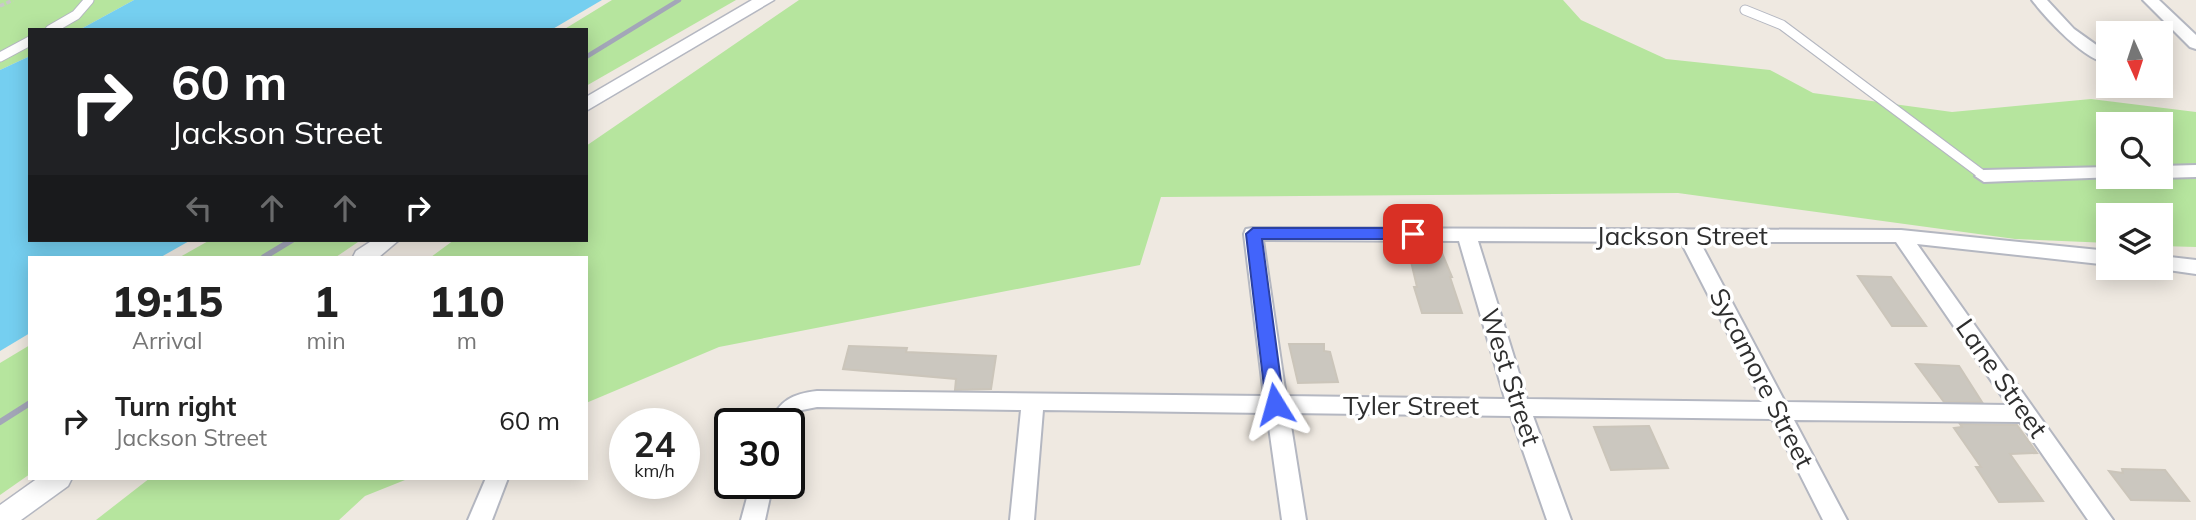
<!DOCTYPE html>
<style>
:root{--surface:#fff;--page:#f6f6f6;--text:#222;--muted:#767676}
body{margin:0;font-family:Mulish,sans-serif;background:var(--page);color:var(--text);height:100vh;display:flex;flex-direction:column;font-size:26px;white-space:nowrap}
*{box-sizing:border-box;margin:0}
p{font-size:23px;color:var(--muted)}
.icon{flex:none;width:38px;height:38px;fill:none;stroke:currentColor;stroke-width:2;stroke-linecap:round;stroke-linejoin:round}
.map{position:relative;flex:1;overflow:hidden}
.side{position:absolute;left:28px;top:256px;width:560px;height:224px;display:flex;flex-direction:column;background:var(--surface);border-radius:0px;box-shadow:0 4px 18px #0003}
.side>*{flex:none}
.banner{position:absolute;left:28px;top:28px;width:560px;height:214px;border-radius:0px;box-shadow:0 4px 18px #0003;background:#202124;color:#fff;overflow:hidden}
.needle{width:46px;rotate:177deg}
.fabs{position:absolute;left:2096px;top:21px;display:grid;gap:14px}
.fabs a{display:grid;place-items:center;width:77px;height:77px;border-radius:0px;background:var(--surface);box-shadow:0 4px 18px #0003;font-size:35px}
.speed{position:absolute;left:609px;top:408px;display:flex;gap:14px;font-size:35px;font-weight:700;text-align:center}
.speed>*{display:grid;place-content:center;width:91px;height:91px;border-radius:50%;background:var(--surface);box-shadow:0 4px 18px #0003;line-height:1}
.speed small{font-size:18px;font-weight:400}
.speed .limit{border:4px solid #111;border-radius:10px;background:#fff;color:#111}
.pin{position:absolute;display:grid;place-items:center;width:60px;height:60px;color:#fff;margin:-30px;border-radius:14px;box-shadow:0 4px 10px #0006}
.me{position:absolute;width:77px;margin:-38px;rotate:352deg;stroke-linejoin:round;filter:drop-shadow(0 0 5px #0008)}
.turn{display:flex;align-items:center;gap:24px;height:147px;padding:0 28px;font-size:32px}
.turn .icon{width:91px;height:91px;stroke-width:2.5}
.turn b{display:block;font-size:49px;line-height:60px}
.lanes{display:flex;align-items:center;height:66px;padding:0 28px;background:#0003;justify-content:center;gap:35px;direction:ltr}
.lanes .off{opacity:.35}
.eta{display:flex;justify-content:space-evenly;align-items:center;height:119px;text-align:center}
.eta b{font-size:42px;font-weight:800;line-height:49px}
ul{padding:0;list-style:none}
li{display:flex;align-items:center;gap:21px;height:91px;padding:0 28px}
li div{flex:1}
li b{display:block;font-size:26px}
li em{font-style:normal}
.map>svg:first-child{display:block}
.green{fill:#b6e59e;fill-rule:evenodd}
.water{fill:#75cff0}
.building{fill:#cbc7bf;stroke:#cbc5ba;stroke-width:2}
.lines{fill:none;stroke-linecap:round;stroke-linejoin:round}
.service-casing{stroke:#b4b7c1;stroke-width:11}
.minor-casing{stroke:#b4b7c1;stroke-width:4}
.tertiary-casing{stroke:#b4b7c1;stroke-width:3}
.path{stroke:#c9c9c9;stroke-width:3.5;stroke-dasharray:4.5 2.5;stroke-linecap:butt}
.service{stroke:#fff;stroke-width:9}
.minor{fill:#fff;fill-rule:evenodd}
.tertiary{fill:#fff;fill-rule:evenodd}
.rail-far1{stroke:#a3a6b8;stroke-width:4.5}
.rail{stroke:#a3a6b8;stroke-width:6}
.route{fill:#4264fb;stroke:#2b41a3;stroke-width:2}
.labels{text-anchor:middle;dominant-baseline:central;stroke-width:7;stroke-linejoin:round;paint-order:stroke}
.street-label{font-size:26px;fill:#2e2e2e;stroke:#fff}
</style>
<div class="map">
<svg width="2196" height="520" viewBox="0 0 2196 520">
<rect width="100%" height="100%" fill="#efe9e1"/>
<g class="green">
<polygon points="0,0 134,0 79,30 30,30 30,56 0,70"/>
<polygon points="612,0 736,0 586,86 586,30 563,30"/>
<path d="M799,0H1563L1581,20L1666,59L1770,70L1813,93L1952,112L2091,99L2196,112V247L2161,246V215H2109V243L2015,239L1678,193L1161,197L1140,265L719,347L586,403V257H431L454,240H586V146ZM2109,124H2161V177H2109Z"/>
<polygon points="210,240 361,240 336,257 180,257"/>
<polygon points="30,345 30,474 0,495 0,363"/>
<polygon points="150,478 410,478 365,496 339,520 96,520"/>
</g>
<g class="water">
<polygon points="134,0 602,0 551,30 79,30"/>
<polygon points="30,56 30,240 191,240 161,257 30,257 30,333 0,351 0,70"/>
</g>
<g class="building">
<polygon points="1409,253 1442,253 1452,277 1450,277 1462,313 1422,313 1414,287 1417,287"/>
<polygon points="1858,276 1891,277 1926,326 1892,326"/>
<polygon points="1289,344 1324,344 1324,351 1330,352 1338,382 1298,383"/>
<polygon points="849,346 907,348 906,352 996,356 991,389 955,390 956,379 843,369"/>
<polygon points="1916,364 1959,366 1982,402 1944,402"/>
<polygon points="1960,424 2017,425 2037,453 2010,454 2043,501 1999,502 1976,467 1981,467 1954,428 1962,427"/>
<polygon points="1649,426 1668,468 1611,470 1594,427"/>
<polygon points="2122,469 2165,470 2189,501 2131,500 2109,471 2123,473"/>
</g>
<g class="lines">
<g class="service-casing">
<g id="service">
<polyline points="1745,10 1782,25 1984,176"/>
<polyline points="50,30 76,15 89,0"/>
<polyline points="0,57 30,41"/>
</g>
</g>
<g class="minor-casing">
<g id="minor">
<path d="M2032,0H2047L2074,29L2109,54V62C2088,65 2044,16 2032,0Z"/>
<polygon points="2143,0 2159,0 2196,35 2196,49 2190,47"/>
<polygon points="2196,165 2196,177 2161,178 2157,177 2161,177 2161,166"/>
<polygon points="2109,167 2109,177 2115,177 1984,182 1975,176 1984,170"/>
<path d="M1253,228L1901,230L2109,251V265L1917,244L2113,520H2088L2020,422L1794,420L1847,520H1823L1772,419L1533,416L1571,520H1547L1511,416L1289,413L1306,520H1282L1267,413L1043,410L1034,520H1010L1021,410L817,407L802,410L789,427V424H769C780,400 792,394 817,391L1264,396L1244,234L1246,229ZM1263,240L1459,241L1505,399L1286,396ZM1478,241L1681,242L1763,402L1527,399ZM1700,242H1896L2008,405L1785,402Z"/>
<polygon points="2161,256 2196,260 2196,274 2154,268 2161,268"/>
<polygon points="486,478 508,478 492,520 468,520"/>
<polygon points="751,483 773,483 765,520 741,520"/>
</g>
</g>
<g class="tertiary-casing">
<g id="tertiary">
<polygon points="752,0 774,0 586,111 586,97"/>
<polygon points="373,240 399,240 379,257 353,257 356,251"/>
<polygon points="38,478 72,478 68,486 21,520 0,520 0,505"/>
</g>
</g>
<polyline class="path" points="0,6 13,0"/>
<use href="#service" class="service"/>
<use href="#minor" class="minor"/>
<use href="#tertiary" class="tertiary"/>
<polyline class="rail-far1" points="586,57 679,0"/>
<g class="rail">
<polyline points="264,257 292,240"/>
<polyline points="0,422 30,403"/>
</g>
</g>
<polygon class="route" points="1253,228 1413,228 1420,234 1413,239 1262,239 1284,404 1281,409 1269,409 1266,404 1246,234"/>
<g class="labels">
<g class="street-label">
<text x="1682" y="235">Jackson Street</text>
<text transform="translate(1511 377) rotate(72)">West Street</text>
<text transform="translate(1762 378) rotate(63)">Sycamore Street</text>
<text transform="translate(2002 378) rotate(55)">Lane Street</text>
<text x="1411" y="405">Tyler Street</text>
</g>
</g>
</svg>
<div class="fabs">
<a><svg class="needle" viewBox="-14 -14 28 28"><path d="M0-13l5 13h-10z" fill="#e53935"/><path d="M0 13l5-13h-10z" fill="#767676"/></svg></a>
<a><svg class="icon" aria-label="search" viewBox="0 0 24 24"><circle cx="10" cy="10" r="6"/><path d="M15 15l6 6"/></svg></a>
<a><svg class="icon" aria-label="layers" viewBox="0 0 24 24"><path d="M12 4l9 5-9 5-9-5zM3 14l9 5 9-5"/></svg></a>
</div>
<div class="speed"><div>24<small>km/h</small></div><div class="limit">30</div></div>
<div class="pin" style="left:1413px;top:234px;background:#d93025"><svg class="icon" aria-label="arrive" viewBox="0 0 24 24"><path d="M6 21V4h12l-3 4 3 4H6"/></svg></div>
<svg class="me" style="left:1275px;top:404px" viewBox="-20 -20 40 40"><path d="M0-17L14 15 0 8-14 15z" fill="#4264fb" stroke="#fff" stroke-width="4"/></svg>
<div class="banner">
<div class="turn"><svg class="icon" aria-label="right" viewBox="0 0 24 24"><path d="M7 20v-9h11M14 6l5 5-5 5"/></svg><div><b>60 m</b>Jackson Street</div></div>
<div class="lanes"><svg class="icon off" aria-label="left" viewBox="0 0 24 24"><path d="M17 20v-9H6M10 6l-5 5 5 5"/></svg><svg class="icon off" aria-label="ahead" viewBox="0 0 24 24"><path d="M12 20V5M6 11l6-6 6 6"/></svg><svg class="icon off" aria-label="ahead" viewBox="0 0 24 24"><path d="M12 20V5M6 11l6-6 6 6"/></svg><svg class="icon" aria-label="right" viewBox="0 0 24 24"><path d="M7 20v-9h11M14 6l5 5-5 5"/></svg></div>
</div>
<section class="side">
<div class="eta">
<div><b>19:15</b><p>Arrival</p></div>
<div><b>1</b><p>min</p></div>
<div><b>110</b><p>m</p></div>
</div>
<ul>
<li><svg class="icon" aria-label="right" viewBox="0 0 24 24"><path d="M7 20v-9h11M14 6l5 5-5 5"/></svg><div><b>Turn right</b><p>Jackson Street</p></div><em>60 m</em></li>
</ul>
</section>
</div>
